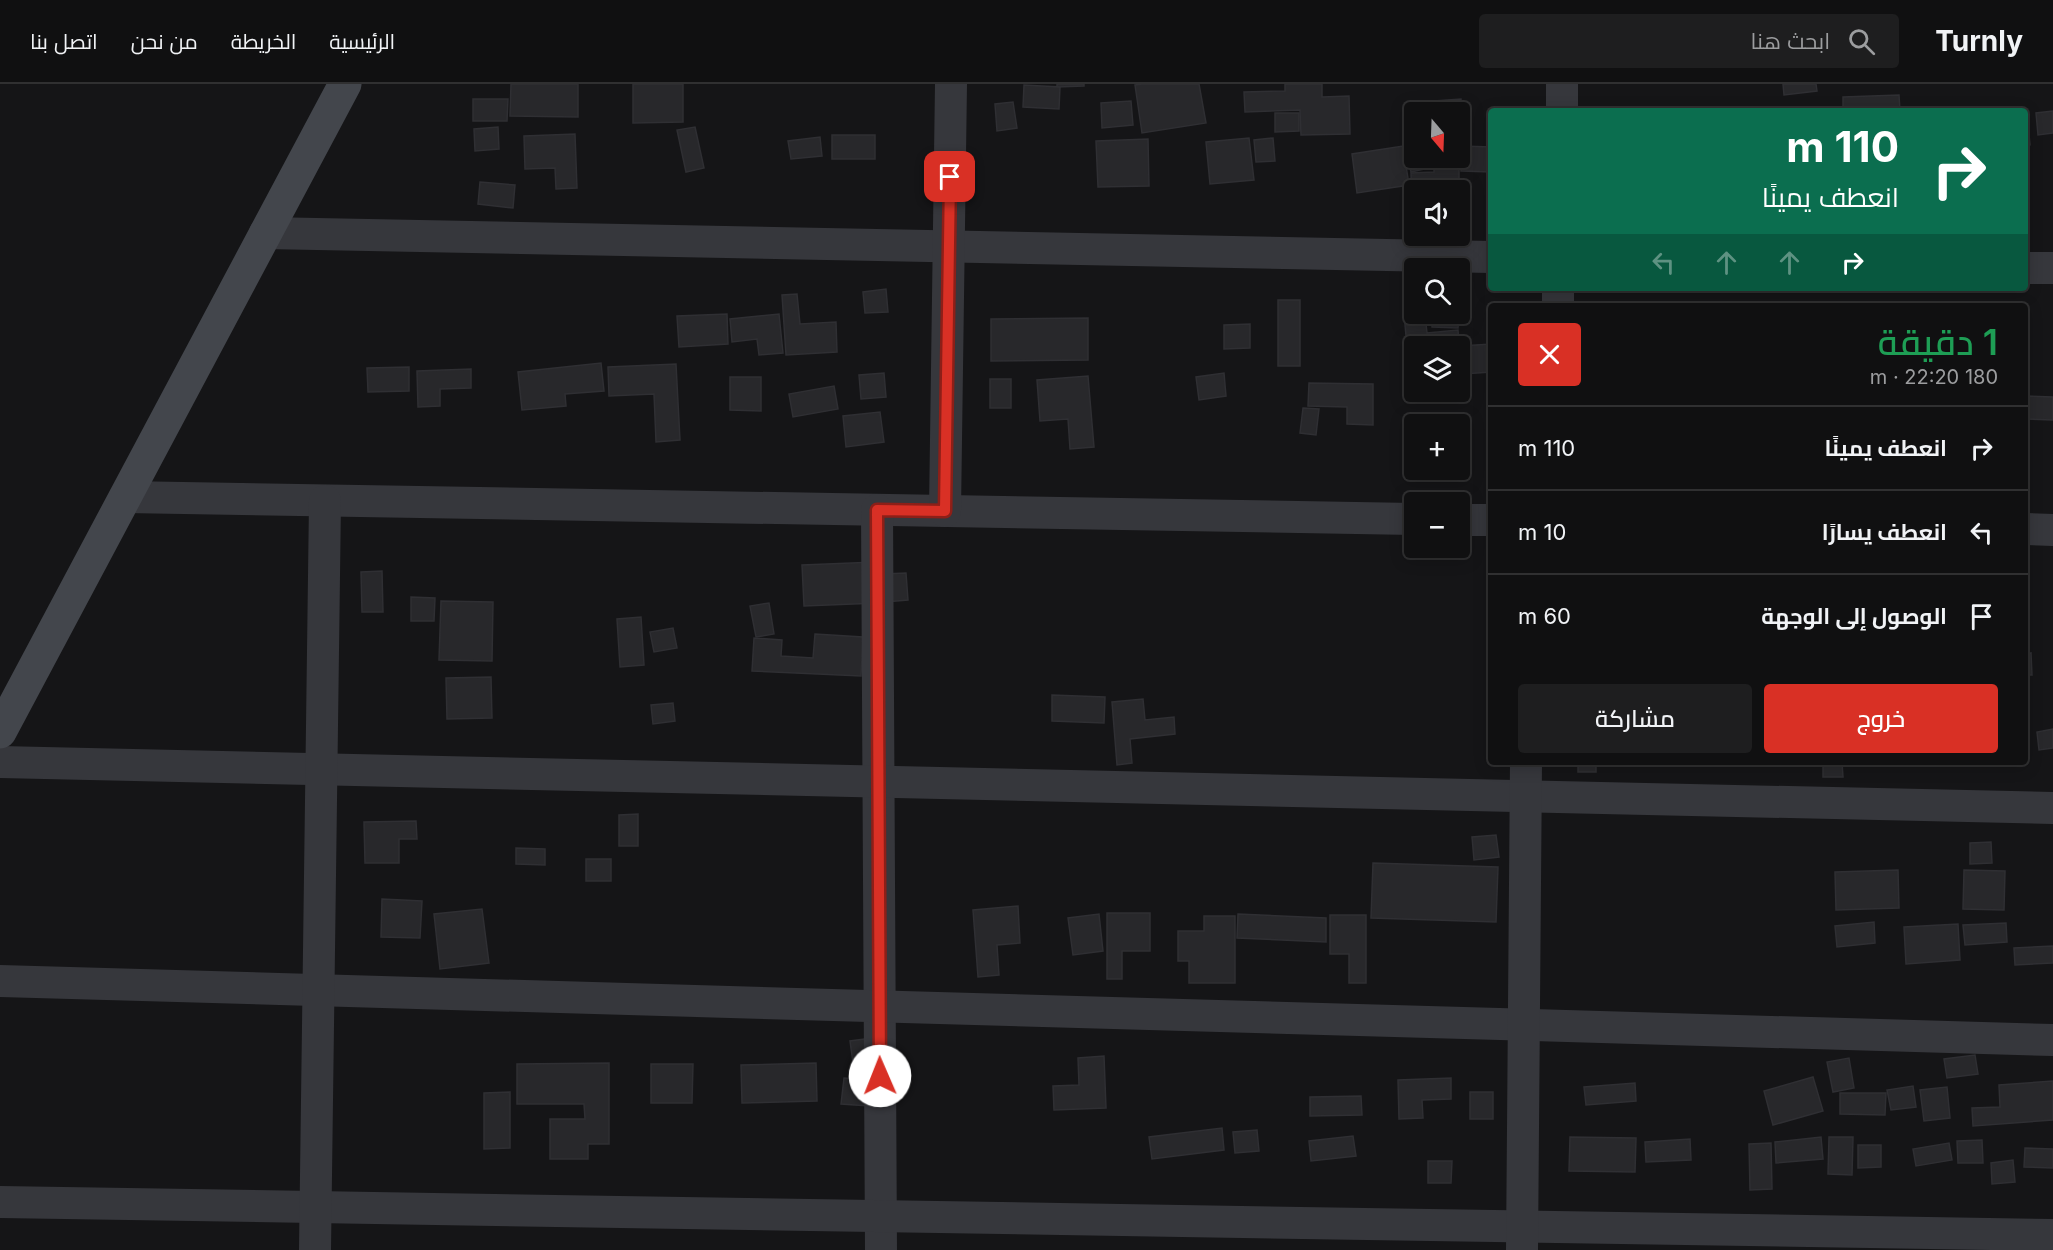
<!DOCTYPE html>
<html lang="ar">
<meta charset="utf-8">
<style>
:root{--surface:#101011;--page:#1e1e1f;--text:#f1f3f6;--muted:#9c9d9f;--line:#303031;--accent:#d93025}
body{margin:0;font-family:Inter,Cairo,sans-serif;background:var(--page);color:var(--text);direction:rtl;height:100vh;display:flex;flex-direction:column;font-size:22px;white-space:nowrap}
*{box-sizing:border-box;margin:0}
p{font-size:20px;color:var(--muted)}
.icon{flex:none;width:33px;height:33px;fill:none;stroke:currentColor;stroke-width:2;stroke-linecap:round;stroke-linejoin:round}
.map{position:relative;flex:1;overflow:hidden;direction:ltr}
.drawer{position:absolute;left:1488px;top:219px;width:540px;height:462px;display:flex;flex-direction:column;background:var(--surface);border-radius:6px;box-shadow:0 3px 15px #0003,0 0 0 2px var(--line);direction:rtl}
.drawer>*{flex:none}
.top-card{position:absolute;left:1488px;top:24px;width:540px;height:183px;border-radius:6px;box-shadow:0 3px 15px #0003,0 0 0 2px var(--line);direction:rtl;background:#0b6e4f;color:#fff;overflow:hidden}
.needle{width:39px;rotate:161deg}
.fabs{position:absolute;left:1404px;top:18px;display:grid;gap:12px}
.fabs a{display:grid;place-items:center;width:66px;height:66px;border-radius:6px;background:var(--surface);box-shadow:0 3px 15px #0003,0 0 0 2px var(--line);font-size:30px}
.pin{position:absolute;display:grid;place-items:center;width:51px;height:51px;color:#fff;margin:-26px;border-radius:12px;box-shadow:0 3px 9px #0006}
.me{position:absolute;width:66px;margin:-33px;rotate:359deg;stroke-linejoin:round;filter:drop-shadow(0 0 4px #0008)}
.turn{display:flex;align-items:center;gap:21px;height:126px;padding:0 30px;font-size:27px}
.turn .icon{width:78px;height:78px;stroke-width:2.5}
.turn b{display:block;font-size:42px;line-height:51px}
.lanes{display:flex;align-items:center;height:57px;padding:0 30px;background:#0003;justify-content:center;gap:30px;direction:ltr}
.lanes .off{opacity:.35}
.round{display:grid;place-items:center;flex:none;width:63px;height:63px;border-radius:6px;background:var(--page)}
.head{display:flex;align-items:center;justify-content:space-between;height:102px;padding:0 30px}
h1{font-size:36px;font-weight:600;line-height:45px;color:#1e9e55}
.cta{display:flex;gap:12px;margin-top:auto;padding:12px 30px}
.cta a{flex:1;height:69px;border-radius:6px;background:var(--accent);color:#fff;font-size:24px;font-weight:600;line-height:69px;text-align:center}
.cta a+a{background:var(--page);color:var(--text)}
ul{padding:0;list-style:none}
li{display:flex;align-items:center;gap:18px;height:84px;padding:0 30px;border-top:2px solid var(--line)}
li div{flex:1}
li b{display:block;font-size:22px}
li em{font-style:normal}
header{display:flex;align-items:center;gap:36px;box-sizing:border-box;height:84px;padding:0 30px;background:var(--surface);border-bottom:2px solid var(--line)}
header strong{font-size:28px}
nav{display:flex;gap:33px;margin-inline-start:auto;font-size:21px}
.search{width:420px;height:54px;background:var(--page);display:flex;align-items:center;gap:15px;box-sizing:border-box;padding:0 21px;border-radius:6px;color:var(--muted);font-size:22px}
.map>svg:first-child{display:block}
.building{fill:#28282b;stroke:#2f2f33;stroke-width:1.5}
.lines{fill:none;stroke-linecap:round;stroke-linejoin:round}
.street{stroke:#36373c;stroke-width:32}
.secondary{stroke:#43464c;stroke-width:33}
.route-casing{stroke:#8d1f18;stroke-width:15}
.route{stroke:#d93025;stroke-width:10}
</style>
<header>
<strong>Turnly</strong>
<div class="search"><svg class="icon" aria-label="search" viewBox="0 0 24 24"><circle cx="10" cy="10" r="6"/><path d="M15 15l6 6"/></svg>ابحث هنا</div>
<nav><a>الرئيسية</a><a>الخريطة</a><a>من نحن</a><a>اتصل بنا</a></nav>
</header>
<div class="map">
<svg width="2053" height="1166" viewBox="0 0 2053 1166">
<rect width="100%" height="100%" fill="#151517"/>
<g class="building">
<polygon points="511,0 578,0 578,33 510,32"/>
<polygon points="633,0 683,0 683,38 633,39"/>
<polygon points="1057,0 1084,0 1084,2 1057,3"/>
<polygon points="1142,0 1199,0 1206,39 1142,49 1135,1"/>
<polygon points="1285,0 1322,0 1322,13 1349,12 1350,50 1301,51 1300,26 1245,28 1244,8 1285,7"/>
<polygon points="1783,0 1816,0 1817,7 1784,11"/>
<polygon points="1024,1 1060,3 1059,25 1023,23"/>
<polygon points="1899,11 1900,27 1843,27 1843,13"/>
<polygon points="473,15 508,15 507,37 473,37"/>
<polygon points="1461,15 1462,35 1460,35 1460,28 1435,28 1434,17"/>
<polygon points="1131,17 1133,41 1102,44 1101,19"/>
<polygon points="1013,18 1017,44 997,47 995,20"/>
<polygon points="2053,27 2053,49 2038,51 2036,29"/>
<polygon points="1275,29 1299,29 1299,47 1275,48"/>
<polygon points="2025,40 2028,40 2030,61 2025,62"/>
<polygon points="498,43 499,65 475,67 474,45"/>
<polygon points="695,43 704,84 686,88 677,46"/>
<polygon points="575,50 577,104 556,105 555,84 525,85 524,52"/>
<rect x="832" y="51" width="43" height="24"/>
<polygon points="820,53 822,72 791,75 788,57"/>
<polygon points="1249,54 1254,96 1210,100 1206,58"/>
<polygon points="1273,54 1275,77 1256,78 1254,56"/>
<polygon points="1148,55 1149,102 1098,103 1096,57"/>
<polygon points="1403,62 1409,101 1357,109 1352,70"/>
<polygon points="1461,62 1491,63 1491,88 1461,87"/>
<polygon points="1414,68 1414,74 1431,74 1433,83 1411,88 1407,70"/>
<polygon points="1434,74 1459,74 1459,105 1414,106 1414,132 1412,132 1411,89 1434,88"/>
<polygon points="480,98 515,101 513,124 478,120"/>
<polygon points="1460,120 1461,120 1462,137 1460,137"/>
<polygon points="886,205 888,228 865,229 863,208"/>
<polygon points="797,210 800,240 836,238 837,268 786,271 782,211"/>
<rect x="1278" y="216" width="22" height="66"/>
<polygon points="1414,217 1414,230 1425,230 1427,249 1458,246 1459,262 1414,262 1414,286 1409,286 1403,218"/>
<rect x="1691" y="218" width="19" height="4"/>
<polygon points="727,230 728,260 679,263 677,232"/>
<polygon points="779,230 783,269 759,271 757,255 732,258 730,235"/>
<polygon points="1432,230 1459,230 1458,244 1432,243"/>
<polygon points="1088,234 1088,276 991,277 991,235"/>
<polygon points="1250,240 1250,264 1224,265 1224,241"/>
<polygon points="1491,260 1491,288 1463,290 1461,262"/>
<polygon points="601,279 604,307 565,310 566,322 522,326 518,288"/>
<polygon points="676,280 680,356 656,358 654,310 609,312 608,283"/>
<polygon points="409,283 409,307 368,308 367,284"/>
<polygon points="471,285 471,304 440,305 440,322 418,323 417,287"/>
<polygon points="884,289 886,313 861,315 859,291"/>
<polygon points="1224,289 1226,312 1199,316 1196,293"/>
<polygon points="1088,292 1094,363 1070,365 1068,335 1040,337 1037,296"/>
<polygon points="730,293 761,293 761,327 730,326"/>
<rect x="990" y="295" width="21" height="29"/>
<polygon points="1309,299 1373,300 1373,341 1347,340 1347,323 1308,322"/>
<polygon points="834,302 838,325 793,333 789,310"/>
<polygon points="2025,312 2053,313 2053,336 2025,335"/>
<polygon points="1303,324 1319,325 1316,351 1300,349"/>
<polygon points="880,328 884,358 846,363 843,332"/>
<polygon points="876,478 878,519 804,522 802,481"/>
<polygon points="382,487 383,528 362,528 361,488"/>
<polygon points="906,489 908,516 885,518 883,490"/>
<polygon points="411,513 435,514 434,537 411,537"/>
<polygon points="441,517 493,518 492,577 439,576"/>
<polygon points="769,519 774,550 756,553 750,522"/>
<polygon points="641,533 644,581 620,583 617,535"/>
<polygon points="673,544 677,564 654,568 650,548"/>
<polygon points="815,550 863,553 861,592 752,587 754,554 782,556 781,572 813,574"/>
<polygon points="2031,569 2032,591 2025,591 2025,570"/>
<polygon points="491,593 492,634 447,635 446,594"/>
<polygon points="1052,611 1105,613 1104,639 1052,637"/>
<polygon points="1143,615 1145,636 1174,633 1175,650 1130,655 1132,679 1117,681 1112,618"/>
<polygon points="673,619 675,637 653,640 651,621"/>
<polygon points="2053,645 2053,664 2039,666 2037,648"/>
<rect x="1578" y="678" width="18" height="10"/>
<polygon points="1823,678 1842,678 1843,693 1823,693"/>
<polygon points="638,730 638,762 619,762 619,731"/>
<polygon points="416,737 417,755 399,755 399,779 365,779 364,738"/>
<polygon points="1496,751 1499,773 1474,776 1472,753"/>
<polygon points="1991,758 1992,779 1970,780 1970,759"/>
<polygon points="516,764 545,765 545,781 516,780"/>
<rect x="586" y="775" width="25" height="22"/>
<polygon points="1373,779 1498,783 1496,838 1371,834"/>
<polygon points="1898,786 1899,824 1836,826 1835,788"/>
<polygon points="1964,786 2005,787 2004,826 1963,825"/>
<polygon points="382,815 422,817 420,854 381,853"/>
<polygon points="1018,822 1020,859 997,861 999,891 978,893 973,826"/>
<polygon points="482,825 489,879 440,885 434,830"/>
<polygon points="1107,829 1150,829 1150,867 1122,867 1122,895 1107,895"/>
<polygon points="1099,830 1103,867 1073,871 1068,834"/>
<polygon points="1238,830 1326,834 1326,858 1237,854"/>
<polygon points="1330,831 1366,831 1366,899 1349,899 1349,870 1330,870"/>
<polygon points="1204,832 1235,832 1235,899 1189,899 1189,877 1178,877 1178,847 1204,847"/>
<polygon points="1874,838 1875,859 1837,863 1835,842"/>
<polygon points="2006,839 2007,858 1965,861 1963,841"/>
<polygon points="1958,840 1960,876 1906,880 1904,843"/>
<polygon points="2053,862 2053,879 2015,881 2014,864"/>
<polygon points="887,952 890,974 853,979 850,957"/>
<polygon points="1975,971 1978,990 1947,994 1944,975"/>
<polygon points="1104,972 1106,1024 1054,1026 1053,1002 1079,1001 1078,974"/>
<polygon points="1849,974 1854,1004 1833,1008 1827,978"/>
<polygon points="609,979 609,1060 588,1060 588,1075 550,1075 550,1035 585,1035 584,1020 517,1020 517,980"/>
<polygon points="816,979 817,1017 742,1019 741,981"/>
<polygon points="651,980 693,980 692,1019 651,1019"/>
<polygon points="1813,993 1823,1027 1773,1041 1764,1007"/>
<polygon points="844,994 871,996 869,1022 841,1020"/>
<polygon points="1451,994 1451,1015 1422,1016 1423,1034 1399,1035 1398,996"/>
<polygon points="2053,997 2053,1036 1973,1042 1972,1024 2000,1023 1999,1001"/>
<polygon points="1635,999 1636,1017 1586,1021 1584,1003"/>
<polygon points="1913,1002 1916,1023 1891,1026 1887,1006"/>
<polygon points="1947,1003 1950,1034 1924,1037 1920,1006"/>
<polygon points="510,1008 510,1064 484,1065 484,1009"/>
<rect x="1470" y="1008" width="23" height="27"/>
<polygon points="1840,1009 1886,1009 1885,1031 1840,1030"/>
<polygon points="1361,1012 1362,1031 1310,1032 1310,1013"/>
<polygon points="1222,1044 1224,1066 1152,1075 1149,1053"/>
<polygon points="1257,1046 1259,1067 1235,1069 1233,1048"/>
<polygon points="1353,1052 1356,1072 1311,1077 1309,1057"/>
<polygon points="1570,1053 1636,1054 1635,1088 1569,1087"/>
<polygon points="1821,1053 1823,1075 1776,1079 1775,1058"/>
<polygon points="1829,1053 1853,1053 1852,1091 1828,1090"/>
<polygon points="1690,1055 1691,1076 1646,1078 1645,1058"/>
<polygon points="1982,1056 1983,1079 1958,1079 1957,1057"/>
<polygon points="1771,1059 1772,1105 1750,1106 1749,1060"/>
<polygon points="1949,1059 1952,1076 1916,1082 1913,1065"/>
<polygon points="1858,1061 1881,1061 1881,1083 1858,1084"/>
<polygon points="2025,1064 2053,1065 2053,1084 2024,1083"/>
<polygon points="2013,1076 2015,1098 1992,1100 1991,1079"/>
<polygon points="1428,1077 1452,1077 1451,1099 1428,1099"/>
</g>
<g class="lines">
<g class="street">
<polyline points="1562,27 1562,0"/>
<polyline points="265,149 1491,173"/>
<polyline points="2025,184 2053,184"/>
<polyline points="1558,222 1558,204"/>
<polyline points="125,413 1414,435"/>
<polyline points="877,426 881,1166"/>
<polyline points="945,427 951,0"/>
<polyline points="1460,436 1491,436"/>
<polyline points="2025,445 2053,446"/>
<polyline points="0,678 2053,724"/>
<polyline points="0,897 2053,956"/>
<polyline points="0,1118 2053,1151"/>
<polyline points="315,1166 325,417"/>
<polyline points="1522,1166 1526,678"/>
</g>
<polyline class="secondary" points="0,648 345,0"/>
</g>
<g class="lines">
<g class="route-casing">
<polyline id="route" points="880,992 877,426 945,427 950,93"/>
</g>
<use href="#route" class="route"/>
</g>
</svg>
<div class="fabs">
<a><svg class="needle" viewBox="-14 -14 28 28"><path d="M0-13l5 13h-10z" fill="#e53935"/><path d="M0 13l5-13h-10z" fill="#9c9d9f"/></svg></a>
<a><svg class="icon" aria-label="sound" viewBox="0 0 24 24"><path d="M4 9h4l5-4v14l-5-4H4zM17 9q2 3 0 6"/></svg></a>
<a><svg class="icon" aria-label="search" viewBox="0 0 24 24"><circle cx="10" cy="10" r="6"/><path d="M15 15l6 6"/></svg></a>
<a><svg class="icon" aria-label="layers" viewBox="0 0 24 24"><path d="M12 4l9 5-9 5-9-5zM3 14l9 5 9-5"/></svg></a>
<a>+</a>
<a>−</a>
</div>
<div class="pin" style="left:950px;top:93px;background:#d93025"><svg class="icon" aria-label="arrive" viewBox="0 0 24 24"><path d="M6 21V4h12l-3 4 3 4H6"/></svg></div>
<svg class="me" style="left:880px;top:992px" viewBox="-20 -20 40 40"><circle r="19" fill="#fff"/><path d="M0-13L10 11 0 6-10 11z" fill="#d93025"/></svg>
<div class="top-card">
<div class="turn"><svg class="icon" aria-label="right" viewBox="0 0 24 24"><path d="M7 20v-9h11M14 6l5 5-5 5"/></svg><div><b>110 m</b>انعطف يمينًا</div></div>
<div class="lanes"><svg class="icon off" aria-label="left" viewBox="0 0 24 24"><path d="M17 20v-9H6M10 6l-5 5 5 5"/></svg><svg class="icon off" aria-label="ahead" viewBox="0 0 24 24"><path d="M12 20V5M6 11l6-6 6 6"/></svg><svg class="icon off" aria-label="ahead" viewBox="0 0 24 24"><path d="M12 20V5M6 11l6-6 6 6"/></svg><svg class="icon" aria-label="right" viewBox="0 0 24 24"><path d="M7 20v-9h11M14 6l5 5-5 5"/></svg></div>
</div>
<section class="drawer">
<div class="head"><div><h1>1 دقيقة</h1><p>180 m · 22:20</p></div><a class="round" style="background:#d93025;color:#fff"><svg class="icon" aria-label="close" viewBox="0 0 24 24"><path d="M6 6l12 12M18 6L6 18"/></svg></a></div>
<ul>
<li><svg class="icon" aria-label="right" viewBox="0 0 24 24"><path d="M7 20v-9h11M14 6l5 5-5 5"/></svg><div><b>انعطف يمينًا</b></div><em>110 m</em></li>
<li><svg class="icon" aria-label="left" viewBox="0 0 24 24"><path d="M17 20v-9H6M10 6l-5 5 5 5"/></svg><div><b>انعطف يسارًا</b></div><em>10 m</em></li>
<li><svg class="icon" aria-label="arrive" viewBox="0 0 24 24"><path d="M6 21V4h12l-3 4 3 4H6"/></svg><div><b>الوصول إلى الوجهة</b></div><em>60 m</em></li>
</ul>
<div class="cta"><a>خروج</a><a>مشاركة</a></div>
</section>
</div>
